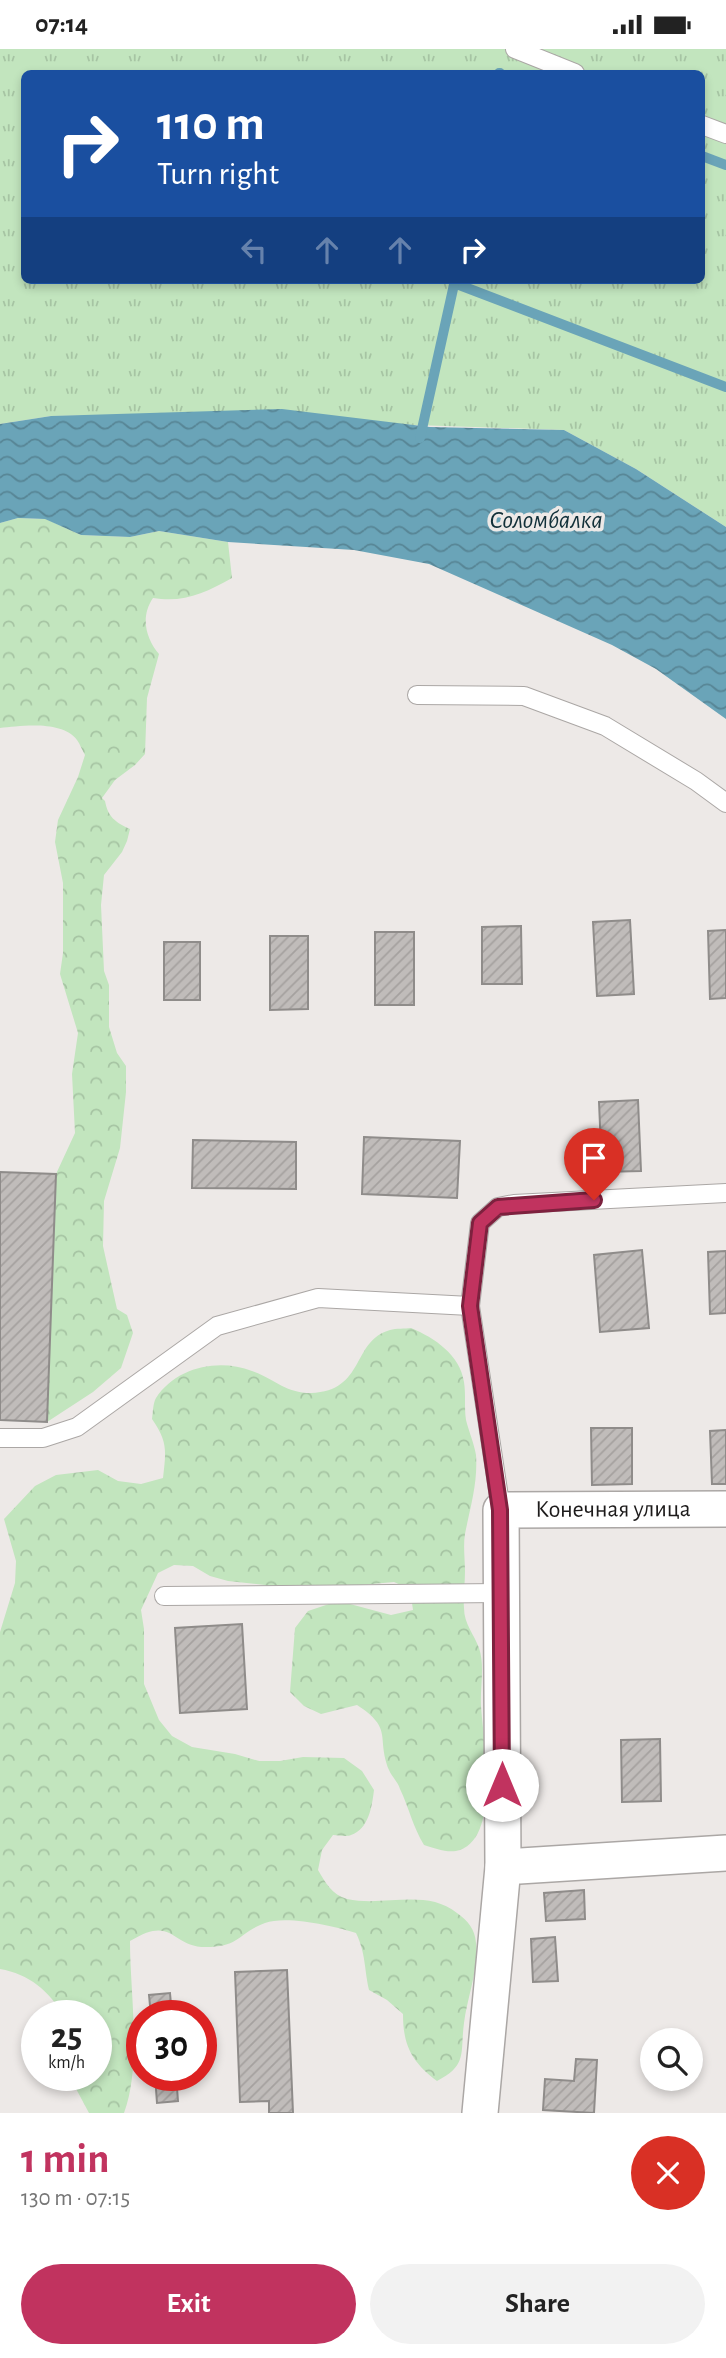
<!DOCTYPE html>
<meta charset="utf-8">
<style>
:root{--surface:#fff;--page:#f2f2f2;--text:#222;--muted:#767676;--accent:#c1335f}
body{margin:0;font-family:"Alegreya Sans",sans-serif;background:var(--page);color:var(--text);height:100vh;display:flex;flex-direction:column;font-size:26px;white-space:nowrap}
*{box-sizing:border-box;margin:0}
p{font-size:23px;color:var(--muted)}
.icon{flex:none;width:38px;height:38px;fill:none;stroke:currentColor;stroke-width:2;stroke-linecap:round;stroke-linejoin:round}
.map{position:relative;height:2064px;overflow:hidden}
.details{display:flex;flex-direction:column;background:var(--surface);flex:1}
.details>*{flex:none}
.top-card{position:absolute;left:21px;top:21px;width:684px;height:214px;border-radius:10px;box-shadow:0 4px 10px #0003;background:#1a4fa0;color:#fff;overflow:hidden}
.buttons{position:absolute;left:640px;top:1979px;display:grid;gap:14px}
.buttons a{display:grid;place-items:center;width:63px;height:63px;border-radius:50%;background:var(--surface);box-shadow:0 4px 10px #0003;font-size:35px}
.speed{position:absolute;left:21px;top:1951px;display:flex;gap:14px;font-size:35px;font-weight:700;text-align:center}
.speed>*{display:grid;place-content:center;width:91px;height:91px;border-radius:50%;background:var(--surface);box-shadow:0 4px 10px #0003;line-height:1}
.speed small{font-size:18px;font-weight:400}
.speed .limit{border:10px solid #d22;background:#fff;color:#111}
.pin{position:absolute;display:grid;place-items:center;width:60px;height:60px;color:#fff;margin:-72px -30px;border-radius:50% 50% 50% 0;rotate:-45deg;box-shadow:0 0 7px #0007}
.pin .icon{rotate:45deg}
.me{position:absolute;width:77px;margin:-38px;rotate:0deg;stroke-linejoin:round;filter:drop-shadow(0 0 5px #0008)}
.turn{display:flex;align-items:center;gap:24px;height:147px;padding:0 21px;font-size:32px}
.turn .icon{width:91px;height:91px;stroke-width:2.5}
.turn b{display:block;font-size:49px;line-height:60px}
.lanes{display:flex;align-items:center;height:66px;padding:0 21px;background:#0003;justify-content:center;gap:35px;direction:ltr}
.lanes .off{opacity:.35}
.round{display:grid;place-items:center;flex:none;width:74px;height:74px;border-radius:37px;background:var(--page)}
.headline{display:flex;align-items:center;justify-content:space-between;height:119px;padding:0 21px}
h1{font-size:42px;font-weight:700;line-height:52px;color:var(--accent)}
.action{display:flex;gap:14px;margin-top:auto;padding:14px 21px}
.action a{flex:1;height:80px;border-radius:42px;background:var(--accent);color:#fff;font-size:28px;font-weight:700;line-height:80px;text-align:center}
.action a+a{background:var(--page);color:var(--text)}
.status{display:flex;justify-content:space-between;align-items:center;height:49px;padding:0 35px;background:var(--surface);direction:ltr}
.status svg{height:19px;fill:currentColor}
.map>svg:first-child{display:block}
.grass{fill:url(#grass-tufts);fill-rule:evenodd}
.forest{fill:url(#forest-crowns)}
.water{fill:url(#water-waves)}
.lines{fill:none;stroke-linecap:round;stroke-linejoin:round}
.stream{stroke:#6aa4b8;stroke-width:10}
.building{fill:url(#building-hatch);stroke:#8f8c8a;stroke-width:2}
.lane-casing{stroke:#aba7a5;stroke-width:20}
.street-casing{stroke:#aba7a5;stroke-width:38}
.lane{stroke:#fff;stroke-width:18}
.street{stroke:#fff;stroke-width:35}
.route-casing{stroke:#7d213e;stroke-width:18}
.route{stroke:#c1335f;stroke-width:12}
.labels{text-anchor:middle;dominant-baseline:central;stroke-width:7;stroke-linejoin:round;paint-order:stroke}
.street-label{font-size:24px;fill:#1d1b1b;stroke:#ede9e7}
.water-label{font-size:26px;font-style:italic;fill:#123039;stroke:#ede9e7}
</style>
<div class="status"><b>07:14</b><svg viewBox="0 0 49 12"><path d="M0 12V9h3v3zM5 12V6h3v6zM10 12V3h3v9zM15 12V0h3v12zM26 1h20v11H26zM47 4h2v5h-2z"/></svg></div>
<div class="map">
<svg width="726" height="2064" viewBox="0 0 726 2064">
<defs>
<pattern id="grass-tufts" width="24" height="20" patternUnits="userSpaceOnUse" patternTransform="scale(1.75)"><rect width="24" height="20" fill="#c2e5be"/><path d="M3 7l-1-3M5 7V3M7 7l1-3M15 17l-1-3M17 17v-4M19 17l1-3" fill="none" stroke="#a6c4a3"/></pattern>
<pattern id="forest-crowns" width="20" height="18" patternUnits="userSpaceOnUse" patternTransform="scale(1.75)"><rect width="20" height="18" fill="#c2e5be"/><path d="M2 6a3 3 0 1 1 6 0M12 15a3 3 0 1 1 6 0" fill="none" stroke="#a6c4a3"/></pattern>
<pattern id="water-waves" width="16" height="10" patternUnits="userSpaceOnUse" patternTransform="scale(1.75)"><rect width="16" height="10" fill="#6aa4b8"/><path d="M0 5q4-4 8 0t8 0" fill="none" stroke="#578595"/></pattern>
<pattern id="building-hatch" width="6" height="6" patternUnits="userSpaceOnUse" patternTransform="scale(1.75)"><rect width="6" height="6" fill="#c0bcba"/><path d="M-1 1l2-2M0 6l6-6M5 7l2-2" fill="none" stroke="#a5a19f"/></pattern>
</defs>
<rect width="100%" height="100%" fill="#ede9e7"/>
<path class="grass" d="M0,0H726V478L636,420L564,381L125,366L51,367L0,375ZM24,24H702V231H24Z"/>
<g class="forest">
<path d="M18,469L46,470L81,486L130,488L159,482L228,493L232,529C205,544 184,554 153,549C140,568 146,590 159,605L147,649L145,705L135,716L115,731L102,749L105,752C108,768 115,773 130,780L127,792L122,803L104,826L101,856L104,922L109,936V978L117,1004L126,1017V1043L120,1099L104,1152L103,1197L117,1260L127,1266L133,1284L121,1319L93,1343L47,1373L56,1125L75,1084L72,1025L78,984L60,925L63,904V834L55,793L58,771L78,728L85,706C82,701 80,695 77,691C62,671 21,677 0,679V474Z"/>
<path d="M411,1279C435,1289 460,1306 464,1333C466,1346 464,1358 466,1371C469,1383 474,1394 476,1406C478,1434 470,1459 465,1485C463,1497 465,1510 465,1522C465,1535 463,1547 464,1559C464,1575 474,1585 479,1599C485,1617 480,1638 481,1657C483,1690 501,1787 460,1801C449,1805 434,1799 424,1796C413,1778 409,1759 400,1740C398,1733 392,1728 389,1721C376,1688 394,1680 357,1656L321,1665L304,1657L290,1643L295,1579L308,1562L329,1555H350L391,1566L413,1561L410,1540L394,1533L284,1543L265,1536L228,1532L210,1527L193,1517L174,1516L158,1524L141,1561L144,1580V1635L159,1671L172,1687L192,1698L235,1705L259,1712H280L303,1708L344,1709L362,1722L374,1741C372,1757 369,1780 351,1786C347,1788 338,1786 333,1786L322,1801L318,1821C325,1833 332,1846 347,1850C384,1858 426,1839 457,1864C468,1872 475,1880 476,1894C479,1919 467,1949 464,1974C460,2004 468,2016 437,2032C412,2013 403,1997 403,1965L387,1951L369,1941C364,1919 366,1905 356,1884C335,1877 286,1866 265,1874C238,1884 240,1898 206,1898C170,1898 174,1865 130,1892C130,1945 142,2015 124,2064H89L74,2036L73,2027L96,2026V1967H64C49,1942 29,1925 0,1920V1583L15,1534L16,1512L4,1470L35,1437L56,1426L98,1421L118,1432L141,1435L163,1429C166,1402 168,1393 152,1370C153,1363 153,1354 156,1349C176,1318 219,1309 252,1322C275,1330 285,1344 311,1344C366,1342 351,1292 390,1281C396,1279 405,1280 411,1279Z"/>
</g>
<polygon class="water" points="282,360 430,378 564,381 636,420 726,478 726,670 656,620 612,596 429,515 354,501 228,493 159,482 130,488 81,486 45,470 18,469 0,474 0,375 51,367"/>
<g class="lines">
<g class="stream">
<polyline points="499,24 500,24"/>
<polyline points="702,107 726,116"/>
<polyline points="454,234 726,338"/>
<polyline points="420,389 455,231"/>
</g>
</g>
<g class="building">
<polygon points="630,871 634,945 597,947 593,873"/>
<polygon points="521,877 522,935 482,935 482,878"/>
<polygon points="726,881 726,949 710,950 708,882"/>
<rect x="375" y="883" width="39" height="73"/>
<polygon points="270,887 308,887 308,960 270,961"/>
<rect x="164" y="893" width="36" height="58"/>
<polygon points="638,1051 641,1122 602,1123 599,1053"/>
<polygon points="364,1088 460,1092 457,1149 362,1145"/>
<polygon points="193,1091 296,1093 296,1140 192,1139"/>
<polygon points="0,1123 56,1125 47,1373 0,1371"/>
<polygon points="642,1201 649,1279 600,1283 594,1206"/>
<polygon points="726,1202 726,1264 710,1265 708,1203"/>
<polygon points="591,1379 632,1379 632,1435 592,1436"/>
<polygon points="726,1381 726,1435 712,1435 710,1382"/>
<polygon points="242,1575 247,1660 180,1664 175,1579"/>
<polygon points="660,1690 661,1752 622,1753 621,1691"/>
<polygon points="584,1841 585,1870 546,1872 544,1844"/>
<polygon points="555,1888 558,1932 533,1933 531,1890"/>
<polygon points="287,1921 293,2064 269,2064 269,2052 240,2053 235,1923"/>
<polygon points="170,1944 172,1967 151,1967 149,1946"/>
<polygon points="576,2010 597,2011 594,2064 543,2061 545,2030 574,2032"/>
<polygon points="155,2026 176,2026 178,2052 157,2054"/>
</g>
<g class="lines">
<g class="lane-casing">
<g id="lane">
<polyline points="515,0 575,24"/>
<polyline points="702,76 726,85"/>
<polyline points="417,646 524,647 605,677 696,732 726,754"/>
<polyline points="0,1389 43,1389 77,1378 217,1277 318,1249 470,1257"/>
<polyline points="501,1461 470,1257 480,1174 498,1158 514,1155 726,1144"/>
<polyline points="164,1547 501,1544"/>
</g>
</g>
<g class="street-casing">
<g id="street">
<polyline points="503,1818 726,1804"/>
<path id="s1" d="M480,2064L503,1818L501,1461L726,1460"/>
</g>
</g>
<use href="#lane" class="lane"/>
<use href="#street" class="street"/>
</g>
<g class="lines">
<g class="route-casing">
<polyline id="route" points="502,1736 500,1461 470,1257 480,1174 498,1158 594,1151"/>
</g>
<use href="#route" class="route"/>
</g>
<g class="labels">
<g class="street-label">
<text stroke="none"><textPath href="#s1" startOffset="716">Конечная улица</textPath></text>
</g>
<g class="water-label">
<text x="546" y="471">Соломбалка</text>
</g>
</g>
</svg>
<div class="buttons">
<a><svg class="icon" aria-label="search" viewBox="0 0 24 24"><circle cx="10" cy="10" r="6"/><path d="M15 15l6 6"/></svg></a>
</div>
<div class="speed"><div>25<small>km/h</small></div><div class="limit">30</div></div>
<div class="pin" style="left:594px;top:1151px;background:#d93025"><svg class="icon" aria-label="arrive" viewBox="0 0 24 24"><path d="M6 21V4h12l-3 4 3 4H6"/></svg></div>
<svg class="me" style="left:502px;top:1736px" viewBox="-20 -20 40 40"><circle r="19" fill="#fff"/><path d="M0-13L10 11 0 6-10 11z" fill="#c1335f"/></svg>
<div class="top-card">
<div class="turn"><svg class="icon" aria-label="right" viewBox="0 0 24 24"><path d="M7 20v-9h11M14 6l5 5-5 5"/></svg><div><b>110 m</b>Turn right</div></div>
<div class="lanes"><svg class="icon off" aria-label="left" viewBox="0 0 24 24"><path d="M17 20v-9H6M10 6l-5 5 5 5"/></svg><svg class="icon off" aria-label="ahead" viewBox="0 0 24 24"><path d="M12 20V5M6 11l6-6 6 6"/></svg><svg class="icon off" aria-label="ahead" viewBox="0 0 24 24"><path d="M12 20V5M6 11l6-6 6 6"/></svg><svg class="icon" aria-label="right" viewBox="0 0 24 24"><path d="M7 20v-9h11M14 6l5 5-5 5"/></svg></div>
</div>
</div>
<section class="details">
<div class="headline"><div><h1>1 min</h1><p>130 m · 07:15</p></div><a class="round" style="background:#d93025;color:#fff"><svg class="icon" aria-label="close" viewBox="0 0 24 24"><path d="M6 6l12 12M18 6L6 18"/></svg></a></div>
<div class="action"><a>Exit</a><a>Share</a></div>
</section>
